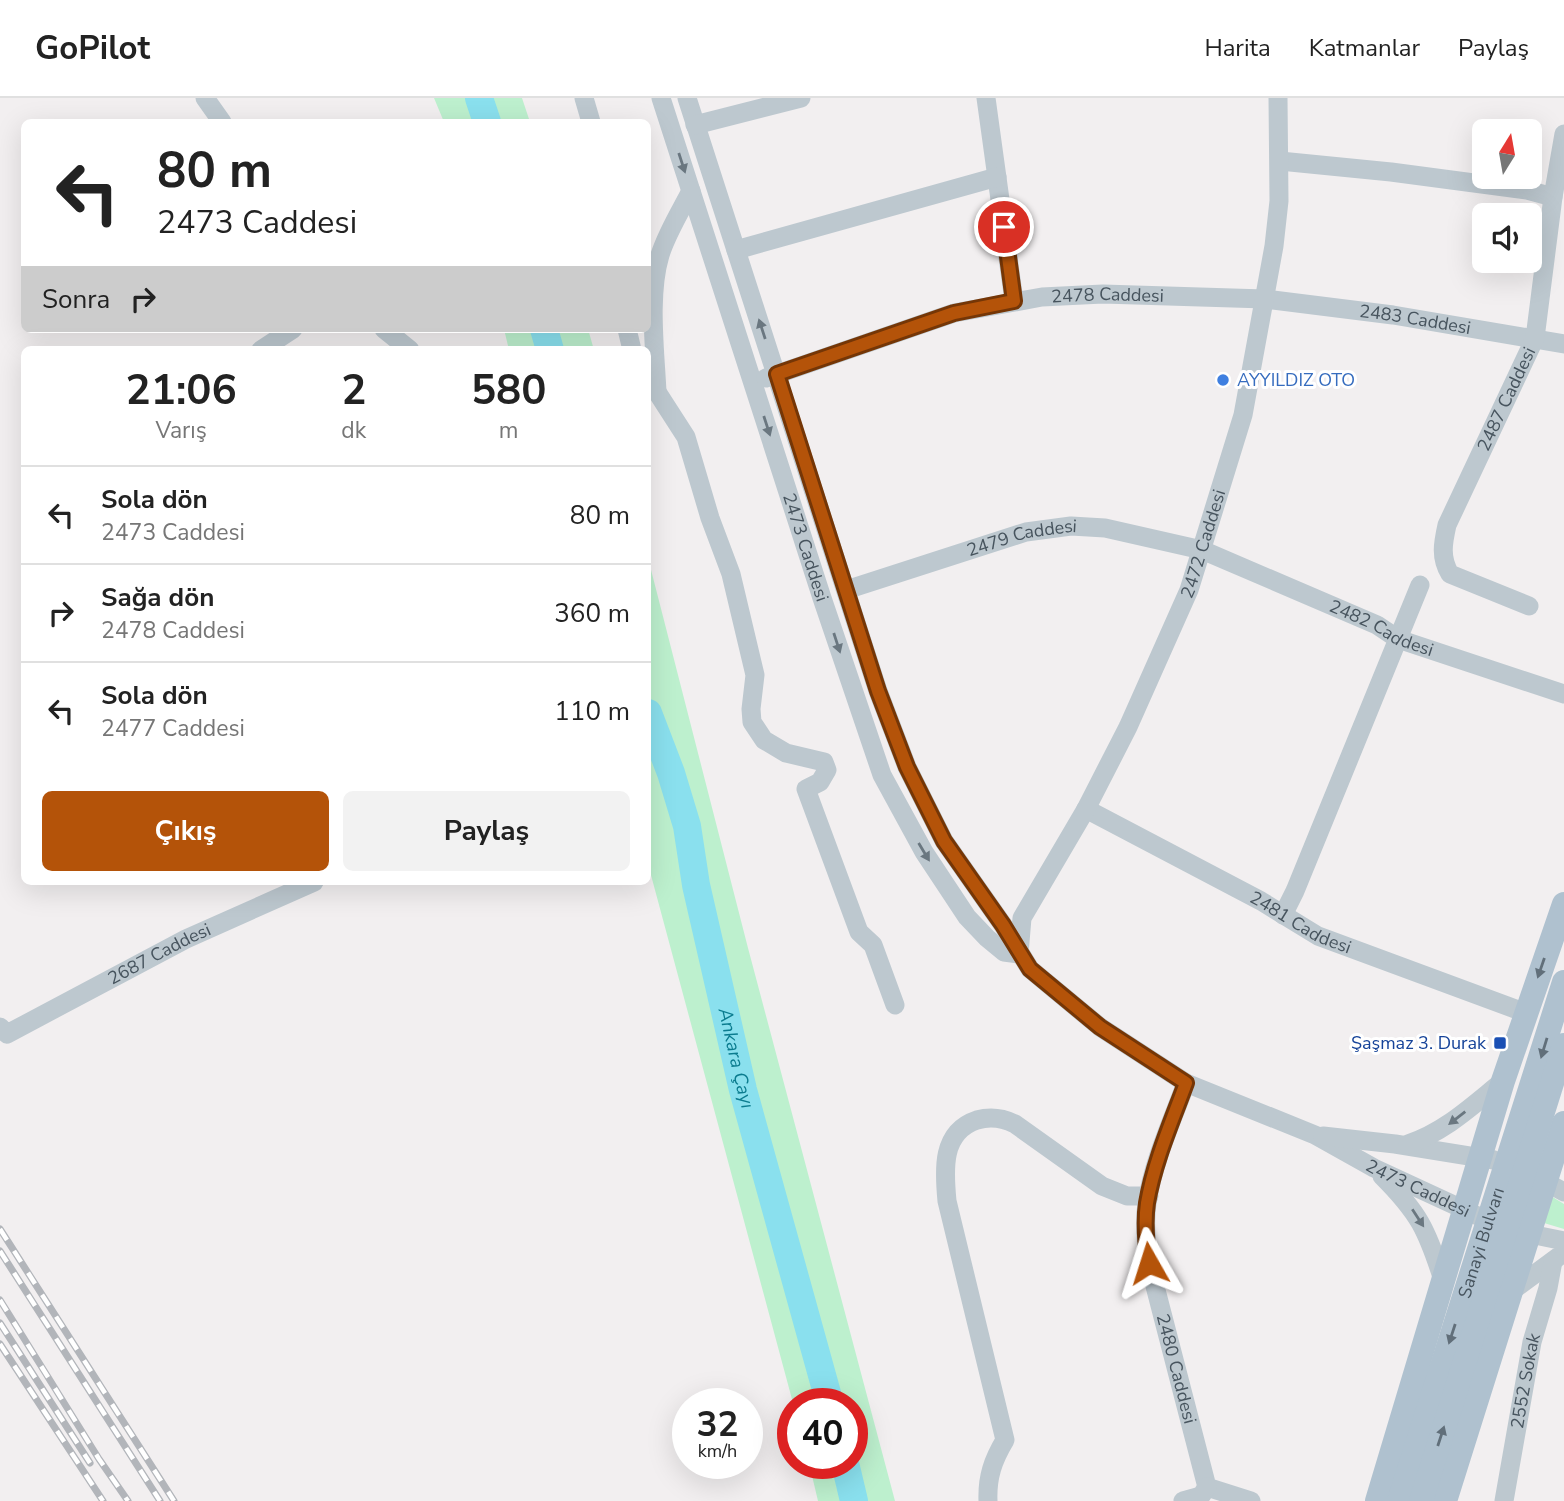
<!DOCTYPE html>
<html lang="tr">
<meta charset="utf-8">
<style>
:root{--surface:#fff;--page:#f2f2f2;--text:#222;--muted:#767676;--line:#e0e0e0;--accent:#b45309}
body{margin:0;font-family:"Nunito Sans",sans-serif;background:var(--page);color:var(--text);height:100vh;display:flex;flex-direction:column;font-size:26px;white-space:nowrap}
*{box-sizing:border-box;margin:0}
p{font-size:23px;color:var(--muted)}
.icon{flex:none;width:38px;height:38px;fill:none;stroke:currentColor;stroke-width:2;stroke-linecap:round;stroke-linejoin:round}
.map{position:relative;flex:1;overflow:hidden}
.sheet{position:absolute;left:21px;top:248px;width:630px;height:539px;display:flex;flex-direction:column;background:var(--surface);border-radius:10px;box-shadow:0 7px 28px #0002}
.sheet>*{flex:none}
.guide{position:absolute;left:21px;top:21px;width:630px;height:214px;border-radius:10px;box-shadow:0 7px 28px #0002;background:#fff;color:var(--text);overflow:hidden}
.needle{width:46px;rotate:11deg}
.tools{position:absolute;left:1472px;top:21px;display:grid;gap:14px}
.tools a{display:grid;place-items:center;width:70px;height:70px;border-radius:10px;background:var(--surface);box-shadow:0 7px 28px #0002;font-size:35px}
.speed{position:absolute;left:672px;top:1290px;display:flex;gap:14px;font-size:35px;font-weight:700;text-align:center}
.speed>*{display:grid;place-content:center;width:91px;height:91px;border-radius:50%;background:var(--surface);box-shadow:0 7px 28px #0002;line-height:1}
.speed small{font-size:18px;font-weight:400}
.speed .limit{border:10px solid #d22;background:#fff;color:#111}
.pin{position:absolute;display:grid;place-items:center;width:60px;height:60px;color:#fff;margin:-30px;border:4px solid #fff;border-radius:50%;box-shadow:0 2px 7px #0007}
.me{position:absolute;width:77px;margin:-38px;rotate:354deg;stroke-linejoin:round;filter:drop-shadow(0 0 5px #0008)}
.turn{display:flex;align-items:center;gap:24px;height:147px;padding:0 21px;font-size:32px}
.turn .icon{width:91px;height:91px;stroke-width:2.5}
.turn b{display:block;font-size:49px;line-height:60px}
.then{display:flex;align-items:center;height:66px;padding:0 21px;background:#0003;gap:14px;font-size:26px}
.eta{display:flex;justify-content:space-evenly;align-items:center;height:119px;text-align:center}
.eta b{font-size:42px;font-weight:700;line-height:49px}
.button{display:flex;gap:14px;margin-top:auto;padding:14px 21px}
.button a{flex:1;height:80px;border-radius:10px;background:var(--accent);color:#fff;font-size:28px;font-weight:700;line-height:80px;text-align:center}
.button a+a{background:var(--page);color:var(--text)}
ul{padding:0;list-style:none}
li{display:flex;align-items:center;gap:21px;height:98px;padding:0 21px;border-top:2px solid var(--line)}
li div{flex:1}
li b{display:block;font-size:26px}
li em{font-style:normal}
header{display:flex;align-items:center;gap:42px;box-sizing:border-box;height:98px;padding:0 35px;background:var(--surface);border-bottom:2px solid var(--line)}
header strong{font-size:33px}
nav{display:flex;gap:38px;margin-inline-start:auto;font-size:24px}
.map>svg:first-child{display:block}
.green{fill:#bdf0ce}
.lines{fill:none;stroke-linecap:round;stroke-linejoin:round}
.river{stroke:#8ae0ee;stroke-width:28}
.minor{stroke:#bdc8cf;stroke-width:19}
.major{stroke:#afc1cf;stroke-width:24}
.rail-casing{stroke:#b2b5ba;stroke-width:7}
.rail{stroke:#fff;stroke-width:4.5;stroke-dasharray:13;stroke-linecap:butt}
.major-bridge{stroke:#afc1cf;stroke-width:24}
.oneway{fill:#6a7780}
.oneway2{fill:#616f7a}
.route-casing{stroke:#753606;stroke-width:18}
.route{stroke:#b45309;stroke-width:12}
.shop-dot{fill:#3f7fe0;stroke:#fff;stroke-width:2.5}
.transit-dot{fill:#1a4fb4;stroke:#fff;stroke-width:2.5}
.labels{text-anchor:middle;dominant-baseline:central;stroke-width:6;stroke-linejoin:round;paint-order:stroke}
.street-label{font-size:18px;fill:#47545e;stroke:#fff}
.shop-label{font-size:18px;fill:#366cbe;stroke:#fff;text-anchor:start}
.transit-label{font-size:18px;fill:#164399;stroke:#fff;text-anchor:end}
.water-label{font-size:19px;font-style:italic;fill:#0b7c8f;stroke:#fff}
</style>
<header>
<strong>GoPilot</strong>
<nav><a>Harita</a><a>Katmanlar</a><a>Paylaş</a></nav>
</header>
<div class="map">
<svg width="1564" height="1403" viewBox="0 0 1564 1403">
<rect width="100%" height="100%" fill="#f2eff0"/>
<g class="green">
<polygon points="434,0 522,0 530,24 444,24"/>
<polygon points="504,231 588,231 594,252 509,252"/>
<polygon points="648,460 748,850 895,1403 818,1403 809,1365 852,1365 852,1306 793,1305 648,766"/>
<polygon points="1551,1098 1564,1106 1564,1131 1544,1125"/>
</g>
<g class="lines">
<g class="river">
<polyline points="479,0 487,24"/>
<polyline points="544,231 550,252"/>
<path id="s1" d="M648,615L671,675L687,728L696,787L743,992L830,1306"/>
<polyline points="845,1365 854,1403"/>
</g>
<g class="minor">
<polyline points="205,0 222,24"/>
<polyline points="584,0 591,24"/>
<path id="s2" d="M661,0L822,500L882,677L924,754L967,819L987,840L1004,854L1019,856"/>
<path id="s3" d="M687,0L878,593L907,669L944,743L1003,827L1030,871L1100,929L1186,985L1315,1037L1374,1070L1480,1119L1530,1136L1564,1143"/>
<polyline points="986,0 1014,203"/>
<polyline points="695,27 801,0"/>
<polyline points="1280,63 1391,74 1527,92 1553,99"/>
<polyline points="736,152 997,79"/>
<polyline points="384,231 410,252"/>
<polyline points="627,231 632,252"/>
<polyline points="261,252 293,231"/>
<path id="s4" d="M766,280L954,215L1042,199L1103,196L1265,201L1393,217L1564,246"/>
<polyline points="648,289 657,294 686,339 710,420 731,476 755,577 751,611 752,624 764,642 786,655 824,664 827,672 820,684 806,691 859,834 873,847 895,907"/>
<path d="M657,294C655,252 648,197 660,157C667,135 680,114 691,93"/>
<path id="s5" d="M846,492L1026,434L1071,428L1105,430L1202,452L1377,527L1398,541L1564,596"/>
<path id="s6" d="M1529,508L1450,476C1440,459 1443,445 1447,427L1535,240L1553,99L1564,36"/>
<path id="s7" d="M1086,711L1261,803L1318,838L1526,915"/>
<polyline points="1283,817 1295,793 1420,487"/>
<path id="s8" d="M1019,856L1022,820L1086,711L1128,629L1189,492L1243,317L1274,148L1279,103L1278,0"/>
<path id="s9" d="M0,929L7,936L186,841L314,784"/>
<path id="s10" d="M1186,985C1172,1023 1153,1064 1147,1105C1144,1125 1146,1145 1149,1165L1207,1389L1251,1403"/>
<polyline points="1323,1038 1395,1046 1494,1062"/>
<path d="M1408,1046C1445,1034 1473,1007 1503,983"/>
<path d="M1382,1078C1419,1115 1427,1132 1443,1182"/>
<polyline points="1535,1078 1564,1094"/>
<polyline points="1513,1192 1558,1159"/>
<path d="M988,1403C987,1379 993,1362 1005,1342L947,1103C944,1072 941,1034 977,1022C991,1018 1003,1020 1015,1026L1102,1088L1127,1098H1149"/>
<polyline points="1183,1403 1201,1398 1207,1389"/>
<path id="s11" d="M1504,1403L1532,1244L1548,1190L1553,1163"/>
</g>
<g class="major">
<polyline points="1377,1403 1503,983 1564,806"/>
<polyline points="1445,1403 1564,1025"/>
</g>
<g class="rail-casing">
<g id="rail">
<polyline points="0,1131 174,1403"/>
<polyline points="0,1153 160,1403"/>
<polyline points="0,1202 99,1361 128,1403"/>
<polyline points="0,1225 90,1365"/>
<polyline points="0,1246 103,1403"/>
</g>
</g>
<use href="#rail" class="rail"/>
<g class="major-bridge">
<path id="s12" d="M1399,1403L1564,884"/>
<polyline points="1421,1403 1564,947"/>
</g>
</g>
<defs><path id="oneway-solid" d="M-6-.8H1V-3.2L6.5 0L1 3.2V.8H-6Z" transform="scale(1.75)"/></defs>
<g class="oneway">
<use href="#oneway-solid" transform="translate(682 65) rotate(72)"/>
<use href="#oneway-solid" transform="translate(762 231) rotate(-108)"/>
<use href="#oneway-solid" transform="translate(767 328) rotate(72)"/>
<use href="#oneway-solid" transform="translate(837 545) rotate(72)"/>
<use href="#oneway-solid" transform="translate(924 754) rotate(59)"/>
<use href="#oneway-solid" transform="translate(1457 1020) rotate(142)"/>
<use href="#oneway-solid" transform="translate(1418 1120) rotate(57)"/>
</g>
<g class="oneway2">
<use href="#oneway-solid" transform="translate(1541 870) rotate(109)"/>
<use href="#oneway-solid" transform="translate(1544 950) rotate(107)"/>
<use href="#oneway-solid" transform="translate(1452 1236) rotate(108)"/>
<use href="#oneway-solid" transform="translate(1441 1338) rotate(-72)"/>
</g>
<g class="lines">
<g class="route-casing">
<path id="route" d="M1004,129L1014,203L954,215L777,276L878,593L907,669L944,743L1003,827L1030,871L1100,929L1186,985C1172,1023 1154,1064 1147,1105C1144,1125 1146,1145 1149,1165"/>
</g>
<use href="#route" class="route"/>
</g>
<circle class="shop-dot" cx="1223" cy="282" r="7"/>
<rect class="transit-dot" x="1493" y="938" width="14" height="14" rx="3.5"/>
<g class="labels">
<g class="street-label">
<text stroke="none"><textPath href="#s4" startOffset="354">2478 Caddesi</textPath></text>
<text stroke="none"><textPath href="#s4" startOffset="663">2483 Caddesi</textPath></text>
<text stroke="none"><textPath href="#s6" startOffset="275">2487 Caddesi</textPath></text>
<text stroke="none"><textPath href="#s5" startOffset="184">2479 Caddesi</textPath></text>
<text stroke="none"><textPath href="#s8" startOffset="453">2472 Caddesi</textPath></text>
<text stroke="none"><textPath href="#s2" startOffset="472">2473 Caddesi</textPath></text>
<text stroke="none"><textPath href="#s5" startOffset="564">2482 Caddesi</textPath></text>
<text stroke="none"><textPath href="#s7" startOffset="243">2481 Caddesi</textPath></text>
<text stroke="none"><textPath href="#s9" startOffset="182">2687 Caddesi</textPath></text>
<text stroke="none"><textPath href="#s3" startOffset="1390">2473 Caddesi</textPath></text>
<text stroke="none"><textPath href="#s12" startOffset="271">Sanayi Bulvarı</textPath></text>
<text stroke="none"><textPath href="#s10" startOffset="296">2480 Caddesi</textPath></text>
<text stroke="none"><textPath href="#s11" startOffset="122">2552 Sokak</textPath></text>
</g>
<g class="shop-label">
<text x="1237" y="282">AYYILDIZ OTO</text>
</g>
<g class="transit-label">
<text x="1486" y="945">Şaşmaz 3. Durak</text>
</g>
<g class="water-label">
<text stroke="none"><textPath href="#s1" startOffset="357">Ankara Çayı</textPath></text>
</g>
</g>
</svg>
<div class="tools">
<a><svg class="needle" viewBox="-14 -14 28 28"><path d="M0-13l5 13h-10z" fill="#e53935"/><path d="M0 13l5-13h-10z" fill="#767676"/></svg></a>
<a><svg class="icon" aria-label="sound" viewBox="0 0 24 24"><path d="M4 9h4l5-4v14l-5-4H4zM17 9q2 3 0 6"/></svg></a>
</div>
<div class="speed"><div>32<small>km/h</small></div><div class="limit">40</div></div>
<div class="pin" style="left:1004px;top:129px;background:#d93025"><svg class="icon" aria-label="arrive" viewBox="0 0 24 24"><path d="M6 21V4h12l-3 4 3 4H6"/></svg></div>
<svg class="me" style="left:1149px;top:1165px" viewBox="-20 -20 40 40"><path d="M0-17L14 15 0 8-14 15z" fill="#b45309" stroke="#fff" stroke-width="4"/></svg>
<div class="guide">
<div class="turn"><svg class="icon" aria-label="left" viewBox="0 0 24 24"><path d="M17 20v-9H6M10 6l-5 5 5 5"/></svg><div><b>80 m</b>2473 Caddesi</div></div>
<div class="then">Sonra<svg class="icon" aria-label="right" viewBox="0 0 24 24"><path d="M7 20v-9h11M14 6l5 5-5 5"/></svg></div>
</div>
<section class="sheet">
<div class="eta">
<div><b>21:06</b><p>Varış</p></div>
<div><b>2</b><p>dk</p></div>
<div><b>580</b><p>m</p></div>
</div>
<ul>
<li><svg class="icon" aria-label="left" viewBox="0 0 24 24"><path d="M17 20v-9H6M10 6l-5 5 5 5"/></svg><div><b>Sola dön</b><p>2473 Caddesi</p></div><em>80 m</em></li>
<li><svg class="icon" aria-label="right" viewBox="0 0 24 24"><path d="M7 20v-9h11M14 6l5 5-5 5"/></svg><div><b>Sağa dön</b><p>2478 Caddesi</p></div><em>360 m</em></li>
<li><svg class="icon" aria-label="left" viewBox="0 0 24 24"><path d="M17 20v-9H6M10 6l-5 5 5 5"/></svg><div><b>Sola dön</b><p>2477 Caddesi</p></div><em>110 m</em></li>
</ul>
<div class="button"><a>Çıkış</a><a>Paylaş</a></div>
</section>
</div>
